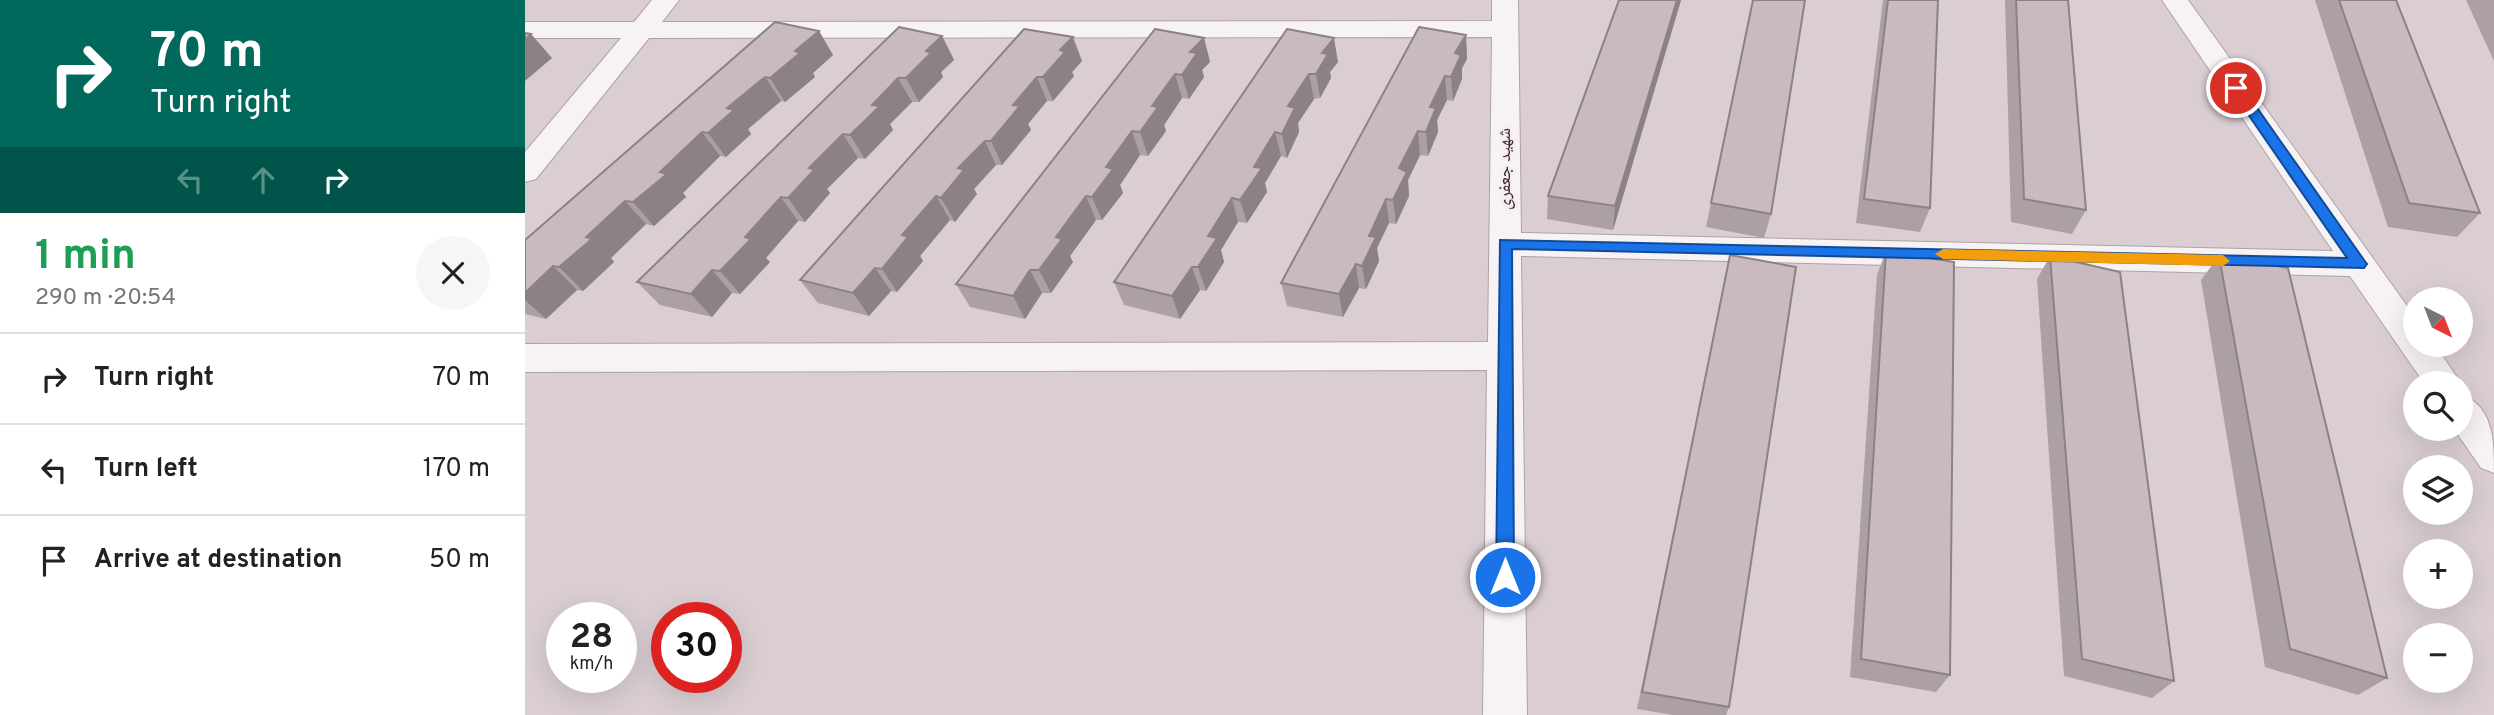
<!DOCTYPE html>
<meta charset="utf-8">
<style>
:root{--surface:#fff;--page:#f6f6f6;--text:#222;--muted:#767676;--line:#e0e0e0}
body{margin:0;font-family:Overpass,"Noto Naskh Arabic",sans-serif;background:var(--page);color:var(--text);height:100vh;display:flex;flex-direction:column;font-size:26px;white-space:nowrap}
*{box-sizing:border-box;margin:0}
p{font-size:23px;color:var(--muted)}
.icon{flex:none;width:38px;height:38px;fill:none;stroke:currentColor;stroke-width:2;stroke-linecap:round;stroke-linejoin:round}
.map{position:relative;flex:1;overflow:hidden}
.side{display:flex;flex-direction:column;background:var(--surface);width:525px}
.side>*{flex:none}
.top-card{background:#00695c;color:#fff;overflow:hidden}
.needle{width:46px;rotate:138deg}
.buttons{position:absolute;left:1878px;top:287px;display:grid;gap:14px}
.buttons a{display:grid;place-items:center;width:70px;height:70px;border-radius:50%;background:var(--surface);box-shadow:0 7px 28px #0002;font-size:35px}
.speed{position:absolute;left:21px;top:602px;display:flex;gap:14px;font-size:35px;font-weight:700;text-align:center}
.speed>*{display:grid;place-content:center;width:91px;height:91px;border-radius:50%;background:var(--surface);box-shadow:0 7px 28px #0002;line-height:1}
.speed small{font-size:18px;font-weight:400}
.speed .limit{border:10px solid #d22;background:#fff;color:#111}
.pin{position:absolute;display:grid;place-items:center;width:60px;height:60px;color:#fff;margin:-30px;border:4px solid #fff;border-radius:50%;box-shadow:0 2px 7px #0007}
.me{position:absolute;width:77px;margin:-38px;rotate:0deg;stroke-linejoin:round;filter:drop-shadow(0 0 5px #0008)}
.turn{display:flex;align-items:center;gap:24px;height:147px;padding:0 35px;font-size:32px}
.turn .icon{width:91px;height:91px;stroke-width:2.5}
.turn b{display:block;font-size:49px;line-height:60px}
.lanes{display:flex;align-items:center;height:66px;padding:0 35px;background:#0003;justify-content:center;gap:35px;direction:ltr}
.lanes .off{opacity:.35}
.round{display:grid;place-items:center;flex:none;width:74px;height:74px;border-radius:37px;background:var(--page)}
.headline{display:flex;align-items:center;justify-content:space-between;height:119px;padding:0 35px}
h1{font-size:42px;font-weight:700;line-height:52px;color:#1e9e55}
ul{padding:0;list-style:none}
li{display:flex;align-items:center;gap:21px;height:91px;padding:0 35px;border-top:2px solid var(--line)}
li div{flex:1}
li b{display:block;font-size:26px}
li em{font-style:normal}
main{display:flex;flex:1;min-height:0}
.map>svg:first-child{display:block}
.built{fill:#daced2;fill-rule:evenodd}
.lines{fill:none;stroke-linecap:round;stroke-linejoin:round}
.minor-casing{stroke:#afa2a6;stroke-width:2}
.minor{fill:#f7f2f4;fill-rule:evenodd}
.wall{fill:#aca0a4}
.shaded-wall{fill:#8c8286}
.building{fill:#c8babf;stroke:#8c8286;stroke-width:2}
.route{fill:#1a73e8;stroke:#114b97;stroke-width:2}
.slow{fill:#f59e0b}
.labels{text-anchor:middle;dominant-baseline:central;stroke-width:6;stroke-linejoin:round;paint-order:stroke}
.street-label{font-size:18px;fill:#3f2931;stroke:#f6eff2}
</style>
<main>
<section class="side">
<div class="top-card">
<div class="turn"><svg class="icon" aria-label="right" viewBox="0 0 24 24"><path d="M7 20v-9h11M14 6l5 5-5 5"/></svg><div><b>70 m</b>Turn right</div></div>
<div class="lanes"><svg class="icon off" aria-label="left" viewBox="0 0 24 24"><path d="M17 20v-9H6M10 6l-5 5 5 5"/></svg><svg class="icon off" aria-label="ahead" viewBox="0 0 24 24"><path d="M12 20V5M6 11l6-6 6 6"/></svg><svg class="icon" aria-label="right" viewBox="0 0 24 24"><path d="M7 20v-9h11M14 6l5 5-5 5"/></svg></div>
</div>
<div class="headline"><div><h1>1 min</h1><p>290 m · 20:54</p></div><a class="round"><svg class="icon" aria-label="close" viewBox="0 0 24 24"><path d="M6 6l12 12M18 6L6 18"/></svg></a></div>
<ul>
<li><svg class="icon" aria-label="right" viewBox="0 0 24 24"><path d="M7 20v-9h11M14 6l5 5-5 5"/></svg><div><b>Turn right</b></div><em>70 m</em></li>
<li><svg class="icon" aria-label="left" viewBox="0 0 24 24"><path d="M17 20v-9H6M10 6l-5 5 5 5"/></svg><div><b>Turn left</b></div><em>170 m</em></li>
<li><svg class="icon" aria-label="arrive" viewBox="0 0 24 24"><path d="M6 21V4h12l-3 4 3 4H6"/></svg><div><b>Arrive at destination</b></div><em>50 m</em></li>
</ul>
</section>
<div class="map">
<svg width="1969" height="715" viewBox="0 0 1969 715">
<rect width="100%" height="100%" fill="#e8e0e3"/>
<path class="built" d="M0,0H1969V715H0ZM1890,299H1936V345H1890ZM1890,383H1936V429H1890ZM1890,467H1936V513H1890ZM1890,551H1936V597H1890ZM37,618H96V677H37ZM142,618H201V677H142ZM1890,635H1936V681H1890Z"/>
<g class="lines">
<g class="minor-casing">
<g id="minor">
<polygon points="127,0 154,0 137,22 967,21 967,0 993,0 996,233 1808,251 1637,0 1663,0 1890,317 1890,345 1910,345 1936,383 1899,383 1825,276 996,256 1002,715 958,715 962,370 0,372 0,344 963,342 967,37 124,38 11,179 0,182 0,152 96,38 0,38 0,22 109,22"/>
<path d="M1936,394C1969,407 1969,441 1969,473L1956,468L1929,429H1936Z"/>
</g>
</g>
<use href="#minor" class="minor"/>
</g>
<g class="wall">
<polygon points="1094,0 1156,0 1088,230 1022,219 1023,196"/>
<polygon points="1228,0 1246,214 1239,238 1181,227"/>
<polygon points="1358,0 1413,0 1405,208 1395,232 1331,223"/>
<polygon points="1480,0 1543,0 1561,210 1547,234 1486,222"/>
<polygon points="1790,0 1871,0 1955,213 1932,237 1863,227"/>
<polygon points="1941,0 1969,0 1969,61"/>
<polygon points="499,29 557,61 547,72 549,76 528,101 522,101 503,124 506,130 477,165 471,165 449,189 452,194 430,222 425,220 395,256 398,261 372,292 366,291 344,316 293,303 275,280"/>
<polygon points="762,29 813,62 805,72 806,78 795,98 789,99 773,123 774,132 762,158 756,156 740,183 742,192 722,223 713,222 696,250 699,262 681,291 675,290 655,319 599,305 589,282"/>
<polygon points="294,31 308,55 288,73 290,77 260,102 256,101 223,129 226,134 201,157 195,156 158,193 161,197 129,226 121,224 86,258 89,262 58,291 52,290 21,319 0,314 0,240"/>
<polygon points="941,35 942,59 937,68 937,79 928,101 922,100 912,120 913,132 903,156 895,155 883,180 884,196 871,224 864,223 852,248 854,261 841,289 834,288 818,317 762,306 756,283"/>
<polygon points="417,36 429,60 416,72 418,77 394,102 387,102 365,124 368,130 340,159 333,158 302,189 305,193 280,222 273,221 241,258 245,262 215,294 207,293 187,317 135,305 112,282"/>
<polygon points="679,38 685,62 677,70 679,77 664,99 657,98 639,125 641,131 623,156 615,155 595,185 598,193 577,220 571,220 545,256 548,262 526,293 517,293 500,319 445,307 431,284"/>
<polygon points="1361,251 1425,675 1411,692 1325,677 1352,275"/>
<polygon points="1205,255 1204,707 1201,715 1148,715 1112,709"/>
<polygon points="1525,256 1649,681 1627,698 1539,676 1512,279"/>
<polygon points="1694,256 1862,678 1833,695 1740,667 1676,280"/>
</g>
<g class="shaded-wall">
<polygon points="1152,0 1156,0 1088,230 1090,206"/>
<polygon points="294,31 308,55 288,73 290,77 260,102 245,78 270,51"/>
<polygon points="6,34 27,58 0,81 0,40"/>
<polygon points="941,35 942,59 937,68 937,79 928,101 926,77 930,53"/>
<polygon points="417,36 429,60 416,72 418,77 394,102 381,78 401,51"/>
<polygon points="548,37 557,61 547,72 549,76 528,101 518,77 535,50"/>
<polygon points="679,38 685,62 677,70 679,77 664,99 657,75 665,52"/>
<polygon points="809,38 813,62 805,72 806,78 795,98 791,74 797,53"/>
<polygon points="650,74 657,98 639,125 641,131 623,156 615,132 627,106"/>
<polygon points="784,74 789,99 773,123 774,132 762,158 757,134 763,106"/>
<polygon points="920,76 922,100 912,120 913,132 903,156 901,132 905,107"/>
<polygon points="240,77 256,101 223,129 226,134 201,157 183,133 202,108"/>
<polygon points="512,77 522,101 503,124 506,130 477,165 466,141 488,105"/>
<polygon points="373,78 387,102 365,124 368,130 340,159 325,135 347,105"/>
<polygon points="607,131 615,155 595,185 598,193 577,220 567,197 581,167"/>
<polygon points="893,131 895,155 883,180 884,196 871,224 868,200 874,168"/>
<polygon points="177,132 195,156 158,193 161,197 129,226 108,202 135,172"/>
<polygon points="750,132 756,156 740,183 742,192 722,223 715,200 729,167"/>
<polygon points="318,134 333,158 302,189 305,193 280,222 263,198 284,168"/>
<polygon points="460,141 471,165 449,189 452,194 430,222 416,198 433,168"/>
<polygon points="411,196 425,220 395,256 398,261 372,292 357,269 377,235"/>
<polygon points="561,196 571,220 545,256 548,262 526,293 514,270 531,237"/>
<polygon points="256,197 273,221 241,258 245,262 215,294 195,271 220,237"/>
<polygon points="707,198 713,222 696,250 699,262 681,291 673,267 683,236"/>
<polygon points="861,199 864,223 852,248 854,261 841,289 837,266 844,236"/>
<polygon points="100,201 121,224 86,258 89,262 58,291 34,267 61,237"/>
<polygon points="831,264 834,288 818,317 814,294"/>
<polygon points="28,266 52,290 21,319 0,300 0,293"/>
<polygon points="667,267 675,290 655,319 647,296"/>
<polygon points="350,268 366,291 344,316 328,293"/>
<polygon points="187,270 207,293 187,317 166,294"/>
<polygon points="505,270 517,293 500,319 488,296"/>
</g>
<g class="building">
<polygon points="1094,0 1152,0 1090,206 1023,196"/>
<polygon points="1228,0 1280,0 1246,214 1186,203"/>
<polygon points="1363,0 1413,0 1405,208 1339,199"/>
<polygon points="1491,0 1543,0 1561,210 1499,199"/>
<polygon points="1814,0 1871,0 1955,213 1884,203"/>
<polygon points="250,22 294,31 270,51 275,53 245,78 240,77 202,108 209,110 183,133 177,132 135,172 142,174 108,202 100,201 61,237 67,239 34,267 28,266 0,293 0,240"/>
<polygon points="374,27 417,36 401,51 406,53 381,78 373,78 347,105 355,106 325,135 318,134 284,168 289,170 263,198 256,197 220,237 226,239 195,271 187,270 166,294 112,282"/>
<polygon points="894,27 941,35 930,53 936,55 926,77 920,76 905,107 911,108 901,132 893,131 874,168 882,172 868,200 861,199 844,236 851,237 837,266 831,264 814,294 756,283"/>
<polygon points="499,29 548,37 535,50 540,52 518,77 512,77 488,105 495,106 466,141 460,141 433,168 439,170 416,198 411,196 377,235 383,237 357,269 350,268 328,293 275,280"/>
<polygon points="630,29 679,38 665,52 672,53 657,75 650,74 627,106 633,107 615,132 607,131 581,167 588,169 567,197 561,196 531,237 537,239 514,270 505,270 488,296 431,284"/>
<polygon points="762,29 809,38 797,53 803,54 791,74 784,74 763,106 770,108 757,134 750,132 729,167 737,168 715,200 707,198 683,236 692,238 673,267 667,267 647,296 589,282"/>
<polygon points="0,33 6,34 0,40"/>
<polygon points="1361,251 1429,262 1425,675 1336,659"/>
<polygon points="1205,255 1271,267 1204,707 1117,692"/>
<polygon points="1525,256 1595,272 1649,681 1557,659"/>
<polygon points="1694,256 1763,268 1862,678 1765,649"/>
</g>
<polygon class="route" points="1711,84 1716,85 1839,260 1842,264 1839,268 987,249 989,577 986,583 980,585 973,583 971,577 975,240 1822,258 1705,88"/>
<polygon class="slow" points="1418,249 1698,255 1705,261 1698,266 1418,259 1410,254"/>
<g class="labels">
<g class="street-label">
<text transform="translate(980 169) rotate(-90)">شهید جعفری</text>
</g>
</g>
</svg>
<div class="buttons">
<a><svg class="needle" viewBox="-14 -14 28 28"><path d="M0-13l5 13h-10z" fill="#e53935"/><path d="M0 13l5-13h-10z" fill="#767676"/></svg></a>
<a><svg class="icon" aria-label="search" viewBox="0 0 24 24"><circle cx="10" cy="10" r="6"/><path d="M15 15l6 6"/></svg></a>
<a><svg class="icon" aria-label="layers" viewBox="0 0 24 24"><path d="M12 4l9 5-9 5-9-5zM3 14l9 5 9-5"/></svg></a>
<a>+</a>
<a>−</a>
</div>
<div class="speed"><div>28<small>km/h</small></div><div class="limit">30</div></div>
<div class="pin" style="left:1711px;top:88px;background:#d93025"><svg class="icon" aria-label="arrive" viewBox="0 0 24 24"><path d="M6 21V4h12l-3 4 3 4H6"/></svg></div>
<svg class="me" style="left:980px;top:577px" viewBox="-20 -20 40 40"><circle r="17" fill="#1a73e8" stroke="#fff" stroke-width="3"/><path d="M0-11L8 9 0 5-8 9z" fill="#fff"/></svg>
</div>
</main>
